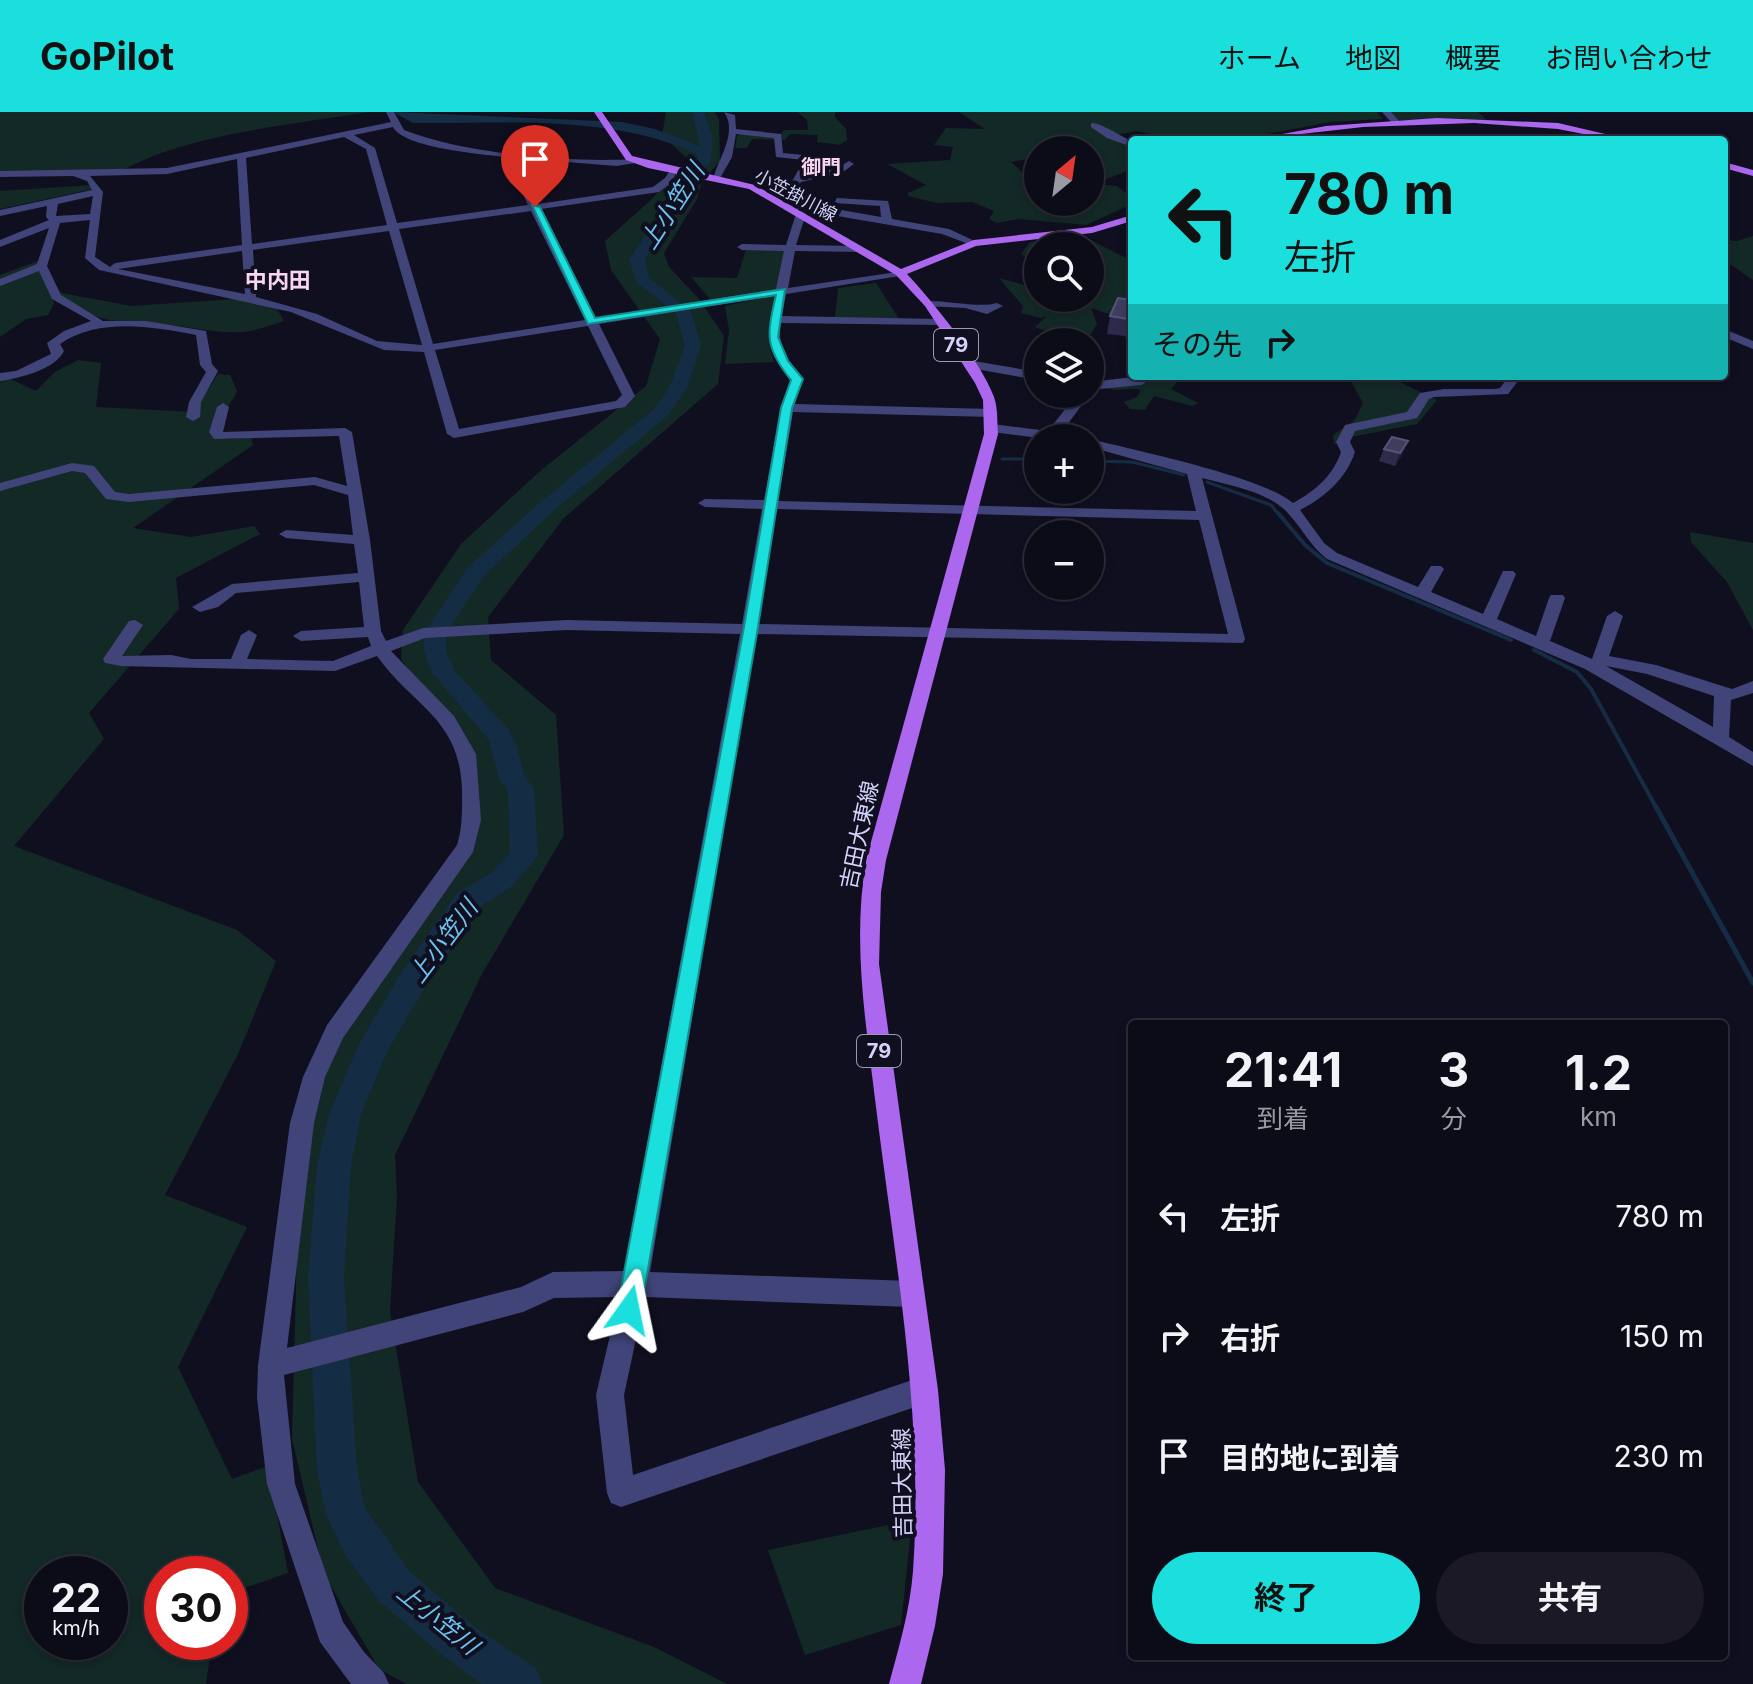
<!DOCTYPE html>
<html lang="ja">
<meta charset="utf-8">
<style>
:root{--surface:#0c0b18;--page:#1a1925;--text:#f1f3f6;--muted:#9a9ba2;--line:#2c2b37;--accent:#1adfdc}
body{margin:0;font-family:Inter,"Noto Sans JP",sans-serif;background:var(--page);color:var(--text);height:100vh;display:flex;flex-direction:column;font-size:30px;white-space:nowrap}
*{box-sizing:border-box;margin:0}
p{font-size:26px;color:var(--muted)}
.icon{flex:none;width:44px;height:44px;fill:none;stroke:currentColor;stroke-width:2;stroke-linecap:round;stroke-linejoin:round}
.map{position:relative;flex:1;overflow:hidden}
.panel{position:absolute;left:1128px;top:908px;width:600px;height:640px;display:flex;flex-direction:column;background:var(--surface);border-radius:8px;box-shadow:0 4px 12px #0003,0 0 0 2px var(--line)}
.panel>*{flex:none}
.banner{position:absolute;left:1128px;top:24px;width:600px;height:244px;border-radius:8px;box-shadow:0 4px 12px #0003,0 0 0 2px var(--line);background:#1adfdc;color:#111;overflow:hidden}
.needle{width:52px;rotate:29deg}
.fabs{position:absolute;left:1024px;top:24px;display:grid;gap:16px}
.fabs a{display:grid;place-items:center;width:80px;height:80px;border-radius:50%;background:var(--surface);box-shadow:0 4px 12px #0003,0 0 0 2px var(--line);font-size:40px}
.speed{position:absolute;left:24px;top:1444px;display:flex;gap:16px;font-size:40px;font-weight:700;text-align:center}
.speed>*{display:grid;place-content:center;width:104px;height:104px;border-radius:50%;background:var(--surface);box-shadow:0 4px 12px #0003,0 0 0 2px var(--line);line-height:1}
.speed small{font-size:20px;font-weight:400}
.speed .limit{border:12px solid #d22;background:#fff;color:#111}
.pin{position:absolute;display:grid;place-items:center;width:68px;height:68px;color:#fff;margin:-82px -34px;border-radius:50% 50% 50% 0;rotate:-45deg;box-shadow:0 0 8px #0007}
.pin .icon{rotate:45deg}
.me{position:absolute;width:88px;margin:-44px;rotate:12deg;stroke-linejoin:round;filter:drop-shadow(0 0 6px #0008)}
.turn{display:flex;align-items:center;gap:28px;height:168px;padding:0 24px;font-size:36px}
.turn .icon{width:104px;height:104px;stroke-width:2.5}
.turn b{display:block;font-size:56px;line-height:68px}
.then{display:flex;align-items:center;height:76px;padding:0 24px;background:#0003;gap:16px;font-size:30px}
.eta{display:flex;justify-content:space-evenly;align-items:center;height:136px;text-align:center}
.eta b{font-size:48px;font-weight:700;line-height:56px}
.action{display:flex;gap:16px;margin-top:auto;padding:16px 24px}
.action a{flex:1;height:92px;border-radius:48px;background:var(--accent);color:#111;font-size:32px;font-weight:700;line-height:92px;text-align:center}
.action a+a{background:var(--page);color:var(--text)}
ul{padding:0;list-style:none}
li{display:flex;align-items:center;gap:24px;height:120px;padding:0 24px}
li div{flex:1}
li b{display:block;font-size:30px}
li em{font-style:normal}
header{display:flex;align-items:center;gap:48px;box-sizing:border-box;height:112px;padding:0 40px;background:var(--accent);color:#111}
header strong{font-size:38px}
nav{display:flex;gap:44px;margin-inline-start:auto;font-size:28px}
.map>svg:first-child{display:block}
.green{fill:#132926;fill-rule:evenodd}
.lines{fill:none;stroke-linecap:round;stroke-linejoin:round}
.stream-far2{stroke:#152d44;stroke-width:3}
.stream-far1{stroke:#152d44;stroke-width:4}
.stream{stroke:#152d44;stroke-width:5}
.river{fill:#152d44;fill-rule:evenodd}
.minor{fill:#404479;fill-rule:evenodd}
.major{fill:#ab67ed;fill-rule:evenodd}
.wall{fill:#2d2b4b}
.shaded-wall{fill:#1a1832}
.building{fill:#3e3d5e;stroke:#565476;stroke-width:2}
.route{fill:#1adfdc;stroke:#11918f;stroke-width:2}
.labels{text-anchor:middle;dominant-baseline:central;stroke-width:8;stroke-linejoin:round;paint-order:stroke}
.far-street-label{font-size:18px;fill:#d3d3fa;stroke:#100f20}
.far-neighbourhood-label{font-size:20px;font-weight:bold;fill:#fad5f1;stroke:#100f20}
.shield{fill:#100f20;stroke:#9898b9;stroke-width:2}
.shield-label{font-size:20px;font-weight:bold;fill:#d3d3fa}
.far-quarter-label{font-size:22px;font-weight:bold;fill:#fad5f1;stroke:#100f20}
.street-label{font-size:22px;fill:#d3d3fa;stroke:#100f20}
.water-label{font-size:24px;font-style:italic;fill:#6dc2ee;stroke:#100f20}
</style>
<header>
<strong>GoPilot</strong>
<nav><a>ホーム</a><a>地図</a><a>概要</a><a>お問い合わせ</a></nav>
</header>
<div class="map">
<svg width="1753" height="1572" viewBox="0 0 1753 1572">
<rect width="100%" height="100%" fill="#100f20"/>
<g class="green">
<path d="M0,0H369C294,12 189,22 123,58L0,62Z"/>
<polygon points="666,0 715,0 719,7 720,49 702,69 697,87 664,141 669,155 699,187 724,224 718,272 564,406 488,505 491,548 556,603 564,723 482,862 395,1043 397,1083 390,1199 418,1370 495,1476 654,1535 727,1572 406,1572 379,1557 324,1462 292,1327 300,1024 314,965 476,723 466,639 401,547 403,518 461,432 539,360 646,274 660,227 611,158 605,129 653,86 688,47 662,24"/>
<polygon points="798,0 835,0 835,5 846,17 847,28 840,33 817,30 818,23 790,22 785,28 752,27 747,36 735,36 737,24 742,21 780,23 784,18 808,18 807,8"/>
<polygon points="959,0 1377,0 1382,7 1330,10 1237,28 1176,28 1137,19 1109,24 1132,32 1132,57 1107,67 1090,68 1090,38 1038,38 1038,45 1011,50 1038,74 1038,90 1090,90 1090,71 1117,74 1132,86 1132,92 1086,113 1019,107 997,111 989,107 994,99 972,90 937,91 908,84 908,81 926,73 887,52 950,48 953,35 934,33 946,16 985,17"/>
<polygon points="1389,0 1478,0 1487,8 1398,8"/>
<polygon points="93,73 94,77 0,97 0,79"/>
<polygon points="1753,124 1753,168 1724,148 1724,128 1737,129"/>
<polygon points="1087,126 1132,149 1132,203 1115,204 1091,196 1097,212 1086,230 1078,230 1035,215 1047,204 1041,206 1021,201 1023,194 999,166 1038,177 1038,186 1090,186 1090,134 1038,134 1038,150 1021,142 1030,130"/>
<polygon points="746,138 786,138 779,177 710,187 691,165 737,166"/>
<polygon points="38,149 54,191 48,203 26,207 0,225 0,163"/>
<polygon points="876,171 899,207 835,206 838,176"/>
<path d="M57,180L131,194L237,187L277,197L284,209C271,213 256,219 242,220C222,221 205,218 186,215C143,209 89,217 57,180Z"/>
<path d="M776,183C767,209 766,224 774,250L725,252L729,218L725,194Z"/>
<path d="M78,248L101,251L96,295L194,300L218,262L230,263L237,279C231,295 213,308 213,324L226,327L251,326L253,333L133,416L191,425L254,414L260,422L176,466L179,497L89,601L104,627L14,734L237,818L276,849L239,940L165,1083L247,1115L178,1255L232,1367L268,1354L288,1461L230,1481V1462H162V1530H212L206,1572H0V267H11L36,279L55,260ZM42,1462H110V1530H42Z"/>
<path d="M1160,264H1183L1171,277L1198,291L1193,294L1154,284L1145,298L1130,297L1124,290L1137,285L1141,278C1128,275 1117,281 1104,275L1146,271Z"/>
<polygon points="1340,264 1387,264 1437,288 1417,312 1351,325 1349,329 1334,332 1333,323 1355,308 1363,291 1352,271"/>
<polygon points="1690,420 1753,431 1753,518 1727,470 1691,430"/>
<polygon points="912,1408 901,1513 805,1543 768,1438"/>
</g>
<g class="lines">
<g class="stream-far2">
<polyline points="1002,347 1038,347"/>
<polyline points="1090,349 1132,350 1184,363"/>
<polyline points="1207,370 1271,393 1279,403"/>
</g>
<g class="stream-far1">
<polyline points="1278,401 1305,433 1327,451 1511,528"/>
<polyline points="1534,538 1577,560 1591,577 1657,697"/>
</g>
<polyline class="stream" points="1656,695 1753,871"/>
<path class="river" d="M393,0L622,10L655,17L700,34L692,0H704L713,29L710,50L683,83L675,102L645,148L649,166L691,199L701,234L687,276L666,305L551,401L484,464L446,521V540L455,559L509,618L518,637L524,663L534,677L538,744L511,775L477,797L421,882L387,940L361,1002L351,1053L344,1165L357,1358L365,1396L410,1460L476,1516L536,1556L542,1572H482L446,1546L380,1490L346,1444L326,1403L317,1358L308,1165L317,1053L329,1002L358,934L399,864L457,781L491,761L510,741L508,679L499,666L489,628L433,562L424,540V521L468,455L537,393L654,297L669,276L685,234L676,201L637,171L629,148C652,115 671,80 697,49L698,43C615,2 504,12 413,11Z"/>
<g class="minor">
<path d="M386,0H394L404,18C465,42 570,51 636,47L641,50L617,54L515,46L538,92L653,75L665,66L671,57H677L672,70L659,80L541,97L596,206L776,177L784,139L742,138L737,135L742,132L786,133L796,102L801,99L806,102L796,133L860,134L865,137L860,140L795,139L788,176L904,159L905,161L900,164L786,182L782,204L940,207L946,210L940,213L781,211C776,234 789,249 803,267L795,292L992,297L998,301L992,305L793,300L778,389L1196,399L1187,362L1090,335V327C1134,338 1263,365 1293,391C1315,379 1333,364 1341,340L1336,330L1345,313L1407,300L1420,281L1444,277H1494L1500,276L1509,264H1522L1508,282L1434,285L1429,287L1417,306L1355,319L1350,330L1355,340C1346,367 1325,385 1300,398L1324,431L1337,441L1418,475L1431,454H1441L1444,457L1431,480L1483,502L1503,459H1513L1516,462L1497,507L1536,524L1549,486L1551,483H1563L1565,486L1550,529L1592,547L1607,504L1615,499L1623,504L1609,544L1656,553L1732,577L1753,569V581L1731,588L1729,625L1753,640V654L1585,557L1327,447C1309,433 1301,414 1285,398C1265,379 1228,373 1202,366L1245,527L1243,531L756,522L650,1160L911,1169L920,1173L924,1182L920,1191L911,1195L645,1185L624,1283L633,1363L924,1264L934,1268L938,1278L934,1288L924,1292L621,1395L611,1391L607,1381L596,1283L619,1185L554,1186L523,1200L284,1263L295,1372L343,1510L364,1540L384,1561L389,1572H351L320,1530L267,1372L257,1286L258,1253L290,1011L303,965L327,913L457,733C463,714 462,696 462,677C459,605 414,596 377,544L335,559L121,554L105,551L103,547L129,509L135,508L143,513L122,544L171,543L191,547H231L241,523L249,518L257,523L247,547L333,549L371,534L368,525L301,529L293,524L301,519L364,515L359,470L236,481L218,495L200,500L192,495L232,472L358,461L354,432L286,426L279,422L286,418L353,423L348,383L314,373L129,390L106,387L85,361L72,359L0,379V371L72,351L94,354L115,380L129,382L315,365L347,374L339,324L214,327L209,320L217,295L223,291L229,295L223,320L345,316L352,320L370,428L381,519L386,529L423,516L567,508L742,512L762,397L705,395L698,391L705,387L764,388L781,296L791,267C763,233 766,225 775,184L599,212L635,284L625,295L454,326L447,322L424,240L384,238L291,200L99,158L85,146L90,108L60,111L47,154L61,183L103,209H146L206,219L212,252L218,259L201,290L200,305L193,309L186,305L189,290L206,260L200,253L196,223C152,215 100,205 60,232L64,239C55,258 19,266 0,269V261L16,259L51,242L47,231L64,219L91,209L52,187L39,159L0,174V167L37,152L49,116L0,135V128L49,108L46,105L47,94L0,104V98L92,78L87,69L73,64L0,65V59L167,56L391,10ZM393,15C404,36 481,42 505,45L528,93L397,111L375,36L354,23ZM344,25L366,37L387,113L252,132L246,46ZM237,47L242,133L115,151L110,155L95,145L103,80L90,64L167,62ZM93,84L90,102L56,104L58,92ZM531,99L585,208L433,232L399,117ZM389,119L422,233L377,229L317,202L256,185L253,138ZM242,139L245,182L118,157ZM588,214L622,283L616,289L459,317L435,238ZM777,397L1199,408L1228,522L758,512ZM567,518L740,522L624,1159L553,1160L521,1175L287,1236L314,1011L325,965L343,926L473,740L481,708L476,642L454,604L391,539L425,526ZM1606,554L1647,562L1714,584L1713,615Z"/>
<path d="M724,0L735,3L736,17L781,22L783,41L813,44L805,64L837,56L849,49L854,52L843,60L801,70C796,80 781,89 771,88V84L790,73L804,48L776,45L774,26L736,22L732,45L719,68H713C716,50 739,21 724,0Z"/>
<polygon points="1382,0 1391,0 1400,10 1393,12"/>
<path d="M1091,11C1103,11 1119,24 1132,29V35L1107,26L1091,15Z"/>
<polygon points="837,86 888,89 892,107 949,117 979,131 974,134 942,122 785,95 802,91 881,105 880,94 834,91"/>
<path d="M929,189C949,189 981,196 997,191L1003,194L987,202L965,196L925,194L923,192Z"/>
<polygon points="1724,217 1753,229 1753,237 1724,225"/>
<polygon points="968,248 1038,260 1038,268 964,255 964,249"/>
<polygon points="1142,264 1158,264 1141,273 1090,278 1090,270"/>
<polygon points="1077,282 1090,282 1061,321 1077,326 1039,326 992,320 985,316 992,312 1048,319"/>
</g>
<g class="major">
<path d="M594,0H602L632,44L755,73L901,157L974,128L1092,115L1132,103V109L1092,121L976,134L907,162C934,191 980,248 994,285C998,296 997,310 998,322L886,748L881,780L879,852L938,1278L945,1358L943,1462L935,1514L921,1572H889C899,1535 910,1498 913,1459C924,1304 895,1149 876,995C866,911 852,833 866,748L984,322L983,288L975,271L925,194L896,163L749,77L648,56L626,48Z"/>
<polygon points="1437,6 1558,11 1631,28 1614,28 1558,17 1474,11 1363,15 1249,28 1326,14"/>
<polygon points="1724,50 1753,58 1753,64 1724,56"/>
</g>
</g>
<g class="wall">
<polygon points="1132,188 1132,230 1127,230 1125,224 1107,222 1110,204"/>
<polygon points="1384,337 1403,342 1395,354 1379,349"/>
</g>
<polygon class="shaded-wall" points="1408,329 1403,342 1395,354 1400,341"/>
<g class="building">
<polygon points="1118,186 1132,188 1132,212 1130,212 1128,207 1110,204"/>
<polygon points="1392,325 1408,329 1400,341 1384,337"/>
</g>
<path class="route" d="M532,93L540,95L595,206L785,177L778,225L788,249L803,267L792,296L758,515L641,1198L638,1206L629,1209L621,1206L617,1198L744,515L781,296L791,268C764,235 767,222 776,183L588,212Z"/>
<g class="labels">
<g class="far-street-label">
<text transform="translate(796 83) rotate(28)">小笠掛川線</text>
</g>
<g class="far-neighbourhood-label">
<text x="821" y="55">御門</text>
</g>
<g class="shield">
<rect x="934" y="217" width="44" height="32" rx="6"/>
<rect x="857" y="923" width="44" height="32" rx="6"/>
</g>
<g class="shield-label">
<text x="956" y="233">79</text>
<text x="879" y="939">79</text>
</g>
<g class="far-quarter-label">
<text x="278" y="168">中内田</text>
</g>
<g class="street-label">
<text transform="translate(859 723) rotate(-78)">吉田大東線</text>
<text transform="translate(902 1371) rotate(-91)">吉田大東線</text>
</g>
<g class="water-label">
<text transform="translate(672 94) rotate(-57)">上小笠川</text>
<text transform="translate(443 829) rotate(-53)">上小笠川</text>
<text transform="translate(438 1507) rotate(39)">上小笠川</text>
</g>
</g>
</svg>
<div class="fabs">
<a><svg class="needle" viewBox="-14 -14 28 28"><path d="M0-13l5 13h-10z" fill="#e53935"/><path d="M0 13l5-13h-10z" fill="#9a9ba2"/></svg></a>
<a><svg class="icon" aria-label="search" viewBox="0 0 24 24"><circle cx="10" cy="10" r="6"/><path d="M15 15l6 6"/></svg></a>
<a><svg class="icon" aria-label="layers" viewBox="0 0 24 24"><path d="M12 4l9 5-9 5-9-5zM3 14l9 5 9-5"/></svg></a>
<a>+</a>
<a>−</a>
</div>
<div class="speed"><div>22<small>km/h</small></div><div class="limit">30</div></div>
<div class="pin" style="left:535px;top:95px;background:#d93025"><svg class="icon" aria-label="arrive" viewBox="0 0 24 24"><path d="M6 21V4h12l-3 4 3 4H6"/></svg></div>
<svg class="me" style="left:629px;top:1198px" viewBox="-20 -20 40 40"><path d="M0-17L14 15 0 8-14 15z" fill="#1adfdc" stroke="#fff" stroke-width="4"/></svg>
<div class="banner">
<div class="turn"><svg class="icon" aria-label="left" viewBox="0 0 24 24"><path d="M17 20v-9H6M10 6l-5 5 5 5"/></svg><div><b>780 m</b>左折</div></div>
<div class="then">その先<svg class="icon" aria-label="right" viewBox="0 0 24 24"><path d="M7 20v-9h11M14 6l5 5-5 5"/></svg></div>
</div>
<section class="panel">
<div class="eta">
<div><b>21:41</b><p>到着</p></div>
<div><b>3</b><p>分</p></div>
<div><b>1.2</b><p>km</p></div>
</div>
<ul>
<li><svg class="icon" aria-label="left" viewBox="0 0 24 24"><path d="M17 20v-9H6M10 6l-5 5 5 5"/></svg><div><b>左折</b></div><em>780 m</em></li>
<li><svg class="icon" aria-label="right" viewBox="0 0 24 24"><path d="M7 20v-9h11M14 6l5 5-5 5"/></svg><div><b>右折</b></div><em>150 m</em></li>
<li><svg class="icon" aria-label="arrive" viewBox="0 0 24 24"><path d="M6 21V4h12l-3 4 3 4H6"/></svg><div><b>目的地に到着</b></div><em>230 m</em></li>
</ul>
<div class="action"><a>終了</a><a>共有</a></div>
</section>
</div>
